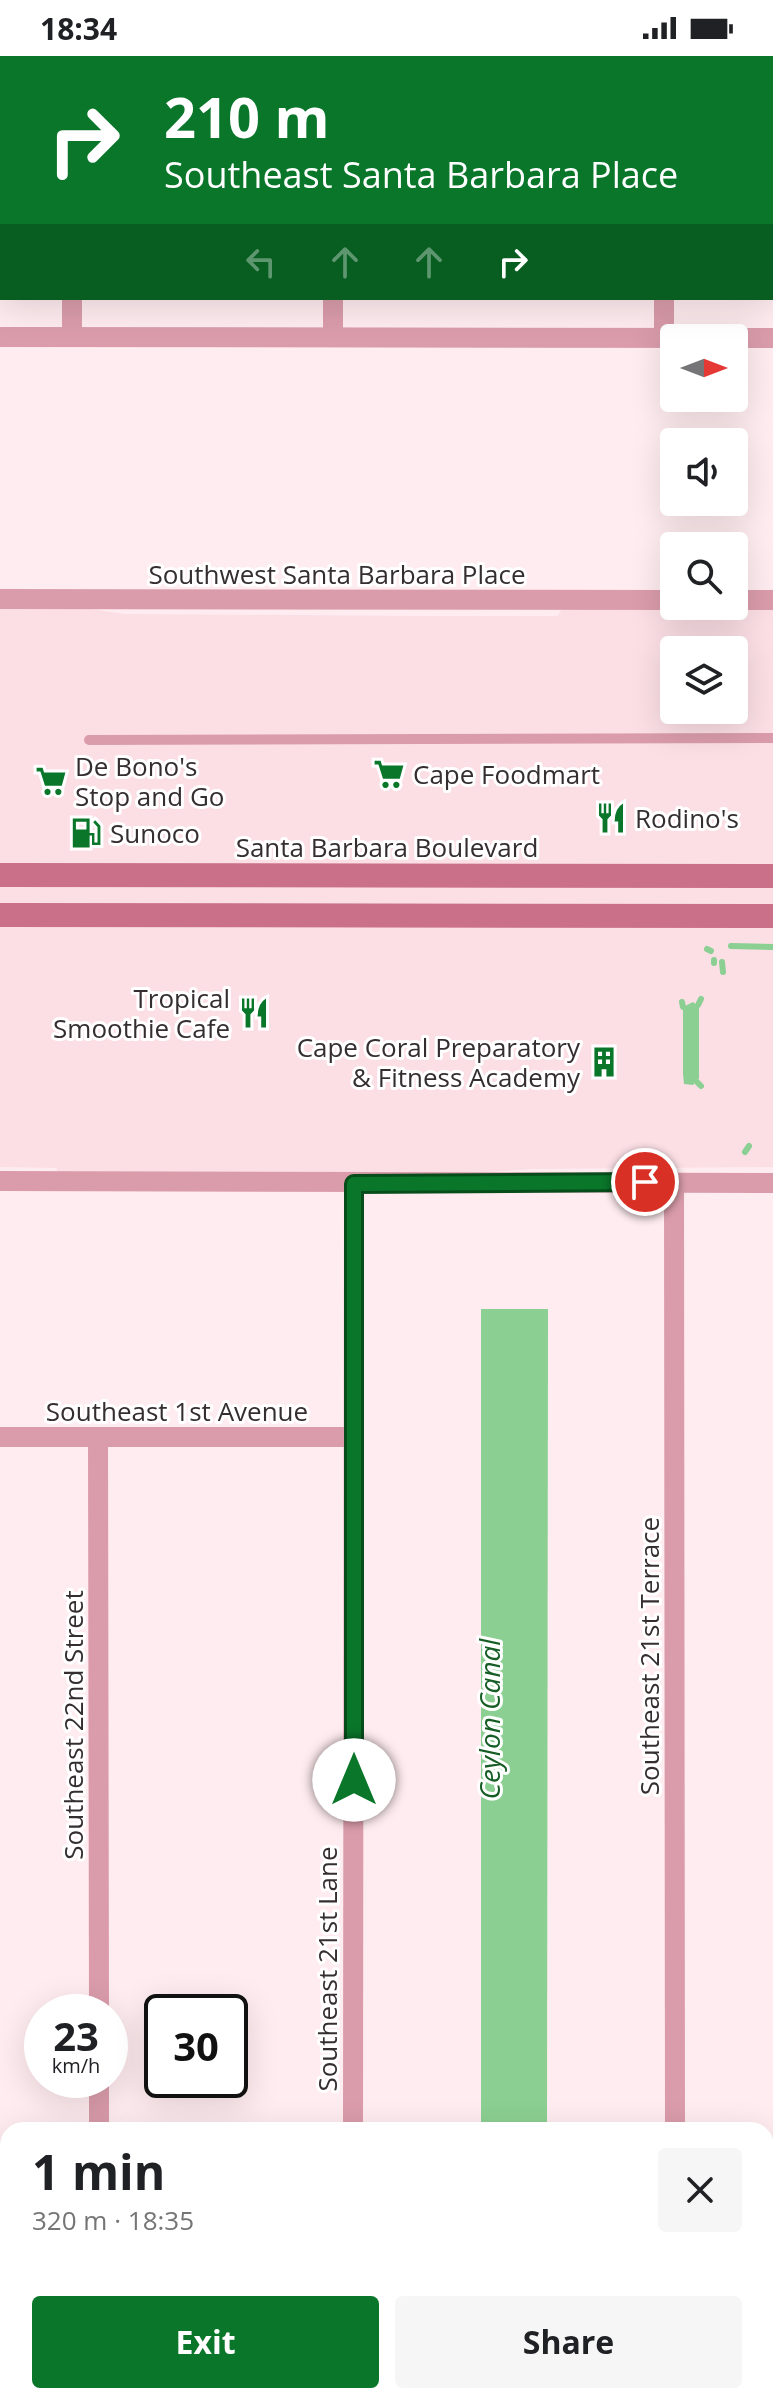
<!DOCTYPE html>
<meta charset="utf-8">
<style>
:root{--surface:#fff;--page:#f6f6f6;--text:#202124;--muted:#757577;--accent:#0a762a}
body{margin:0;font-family:"Open Sans",sans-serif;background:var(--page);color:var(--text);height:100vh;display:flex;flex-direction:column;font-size:30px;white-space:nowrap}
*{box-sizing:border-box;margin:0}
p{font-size:26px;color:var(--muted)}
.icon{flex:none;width:44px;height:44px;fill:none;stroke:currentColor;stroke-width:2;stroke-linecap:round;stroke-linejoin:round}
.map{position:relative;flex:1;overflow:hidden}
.sheet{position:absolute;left:0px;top:2066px;width:774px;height:282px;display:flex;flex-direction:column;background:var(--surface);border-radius:24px 24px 0 0;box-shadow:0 8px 32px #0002}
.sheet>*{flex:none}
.hud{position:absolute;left:0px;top:0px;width:774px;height:244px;box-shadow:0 8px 32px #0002;background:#0a762a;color:#fff;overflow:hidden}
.needle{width:52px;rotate:90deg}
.controls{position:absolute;left:660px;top:268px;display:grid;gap:16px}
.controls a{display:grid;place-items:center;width:88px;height:88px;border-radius:8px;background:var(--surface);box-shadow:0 8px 32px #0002;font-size:40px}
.speed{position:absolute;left:24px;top:1938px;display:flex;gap:16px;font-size:40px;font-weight:700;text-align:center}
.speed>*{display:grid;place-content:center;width:104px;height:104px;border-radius:50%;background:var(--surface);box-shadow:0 8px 32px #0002;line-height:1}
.speed small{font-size:20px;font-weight:400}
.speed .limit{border:4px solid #111;border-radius:12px;background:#fff;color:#111}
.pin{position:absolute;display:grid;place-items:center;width:68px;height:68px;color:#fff;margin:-34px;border:4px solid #fff;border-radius:50%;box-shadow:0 2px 8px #0007}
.me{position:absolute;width:88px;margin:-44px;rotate:0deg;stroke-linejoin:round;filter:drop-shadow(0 0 6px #0008)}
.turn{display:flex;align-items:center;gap:28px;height:168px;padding:0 32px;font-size:36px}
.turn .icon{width:104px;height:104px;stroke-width:2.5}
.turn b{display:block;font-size:56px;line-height:68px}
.lanes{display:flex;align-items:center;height:76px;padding:0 32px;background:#0003;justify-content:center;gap:40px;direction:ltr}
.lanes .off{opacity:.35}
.round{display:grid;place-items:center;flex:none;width:84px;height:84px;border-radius:8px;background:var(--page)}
.headline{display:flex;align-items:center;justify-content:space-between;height:136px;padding:0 32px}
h1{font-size:48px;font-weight:700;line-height:60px}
.cta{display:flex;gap:16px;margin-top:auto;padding:16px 32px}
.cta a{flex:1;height:92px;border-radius:8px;background:var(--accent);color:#fff;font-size:32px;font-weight:700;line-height:92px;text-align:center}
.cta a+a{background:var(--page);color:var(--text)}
.status{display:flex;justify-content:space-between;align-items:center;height:56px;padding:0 40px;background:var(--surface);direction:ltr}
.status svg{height:22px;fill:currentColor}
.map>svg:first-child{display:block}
.built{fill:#fbdfe5;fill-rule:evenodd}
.water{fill:#8bcf92}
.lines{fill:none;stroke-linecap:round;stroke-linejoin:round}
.stream{stroke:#8bcf92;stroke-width:6}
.lane{stroke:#da9caa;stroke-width:10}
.street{stroke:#da9caa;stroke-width:20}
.secondary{stroke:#ca7088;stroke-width:24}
.route-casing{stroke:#064d1b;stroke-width:20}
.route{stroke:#0a762a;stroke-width:14}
.labels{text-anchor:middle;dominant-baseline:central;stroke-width:6;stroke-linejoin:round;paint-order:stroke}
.street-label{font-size:26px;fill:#352e30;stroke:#fff}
.poi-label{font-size:26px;fill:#352e30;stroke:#fff;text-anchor:start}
.water-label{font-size:28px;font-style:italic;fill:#155d25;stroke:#fff}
</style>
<div class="status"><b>18:34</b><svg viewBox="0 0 49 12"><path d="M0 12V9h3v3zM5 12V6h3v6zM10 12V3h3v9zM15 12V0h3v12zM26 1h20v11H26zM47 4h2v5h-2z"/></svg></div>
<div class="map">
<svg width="773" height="2347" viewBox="0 0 773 2347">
<rect width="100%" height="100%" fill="#ffecf0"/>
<path class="built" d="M0,550H70L125,558L423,560H558L563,550L773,551V1111L531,1113L471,1117H57V1112L0,1111ZM674,594H734V654H674Z"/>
<g class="water">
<polygon points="693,946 699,951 699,1023 693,1029 684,1028 683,1018 683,951"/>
<polygon points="481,1253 548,1253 547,2074 481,2074"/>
</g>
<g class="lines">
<g class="stream">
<polyline points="731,890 773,891"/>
<polyline points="707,893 711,895"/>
<polyline points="722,906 723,916"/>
<polyline points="714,907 714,904"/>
<polyline points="682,946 683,951"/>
<polyline points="698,949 701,943"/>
<polyline points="698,1027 701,1030"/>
<polyline points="745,1096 749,1090"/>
</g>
<polyline class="lane" points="89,684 773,682"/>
<g class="street">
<polyline points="71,0 71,2"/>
<polyline points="332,0 332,2"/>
<polyline points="662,0 662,2"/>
<polyline points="72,242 72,281"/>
<polyline points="333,242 333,281"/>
<polyline points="664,242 664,281"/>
<polyline points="0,281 773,282"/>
<polyline points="0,543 674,544"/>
<polyline points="734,544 773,544"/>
<polyline points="0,1125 773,1127"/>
<polyline points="674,1126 675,2074"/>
<polyline points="0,1381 354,1381"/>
<polyline points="98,1381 99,1956"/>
<polyline points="99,2024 99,2074"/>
<polyline points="353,2074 354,1128"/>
<polyline points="0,2156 8,2156"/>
<polyline points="99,2340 99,2347"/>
<polyline points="353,2340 353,2347"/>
<polyline points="675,2347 675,2340"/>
</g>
<g class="secondary">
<polyline points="0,819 773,820"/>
<polyline points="0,859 773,860"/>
</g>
</g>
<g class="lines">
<g class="route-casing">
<polyline id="route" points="354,1724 354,1128 645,1126"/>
</g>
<use href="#route" class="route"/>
</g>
<defs>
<g id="supermarket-bare" transform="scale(2.4)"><path d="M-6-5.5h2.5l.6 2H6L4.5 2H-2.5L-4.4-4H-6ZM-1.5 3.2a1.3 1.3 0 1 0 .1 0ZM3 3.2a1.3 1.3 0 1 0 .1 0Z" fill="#0a762a" stroke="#fff" stroke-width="2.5" paint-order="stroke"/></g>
<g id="restaurant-bare" transform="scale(2.4)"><path d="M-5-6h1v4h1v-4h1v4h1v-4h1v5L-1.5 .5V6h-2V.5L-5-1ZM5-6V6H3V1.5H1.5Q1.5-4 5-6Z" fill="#0a762a" stroke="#fff" stroke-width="2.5" paint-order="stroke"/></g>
<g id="fuel-bare" transform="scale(2.4)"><path d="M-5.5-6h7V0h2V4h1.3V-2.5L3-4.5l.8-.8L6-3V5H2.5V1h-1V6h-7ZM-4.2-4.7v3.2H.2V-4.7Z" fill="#0a762a" stroke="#fff" stroke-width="2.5" paint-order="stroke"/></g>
<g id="building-bare" transform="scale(2.4)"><path d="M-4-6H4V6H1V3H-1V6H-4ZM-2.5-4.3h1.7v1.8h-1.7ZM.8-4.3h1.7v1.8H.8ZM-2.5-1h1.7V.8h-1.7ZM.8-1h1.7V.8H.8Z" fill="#0a762a" stroke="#fff" stroke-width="2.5" paint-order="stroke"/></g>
</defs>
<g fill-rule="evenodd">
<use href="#supermarket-bare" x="389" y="718"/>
<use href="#supermarket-bare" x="51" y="725"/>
<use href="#restaurant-bare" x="611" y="762"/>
<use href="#fuel-bare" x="86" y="777"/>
<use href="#restaurant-bare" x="254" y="957"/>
<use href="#building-bare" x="604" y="1006"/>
</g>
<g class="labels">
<g class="street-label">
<text x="337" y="518">Southwest Santa Barbara Place</text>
<text x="387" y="791">Santa Barbara Boulevard</text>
<text x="177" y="1355">Southeast 1st Avenue</text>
<text transform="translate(649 1600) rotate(-90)">Southeast 21st Terrace</text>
<text transform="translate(73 1669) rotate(-90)">Southeast 22nd Street</text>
<text transform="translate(327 1913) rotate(-90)">Southeast 21st Lane</text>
</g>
<g class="poi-label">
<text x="75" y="710">De Bono's<tspan x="75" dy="30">Stop and Go</tspan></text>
<text x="413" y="718">Cape Foodmart</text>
<text x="635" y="762">Rodino's</text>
<text x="110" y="777">Sunoco</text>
<text x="230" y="942" text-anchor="end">Tropical<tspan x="230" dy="30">Smoothie Cafe</tspan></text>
<text x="580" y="991" text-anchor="end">Cape Coral Preparatory<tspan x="580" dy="30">&amp; Fitness Academy</tspan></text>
</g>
<g class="water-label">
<text transform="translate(489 1663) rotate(-90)">Ceylon Canal</text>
</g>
</g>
</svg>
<div class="controls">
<a><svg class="needle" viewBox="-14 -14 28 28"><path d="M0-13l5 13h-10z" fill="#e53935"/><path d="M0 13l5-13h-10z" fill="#757577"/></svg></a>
<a><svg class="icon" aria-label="sound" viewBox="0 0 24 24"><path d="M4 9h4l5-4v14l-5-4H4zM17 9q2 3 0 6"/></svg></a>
<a><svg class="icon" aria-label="search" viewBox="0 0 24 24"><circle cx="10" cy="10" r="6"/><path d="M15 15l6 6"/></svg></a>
<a><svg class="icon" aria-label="layers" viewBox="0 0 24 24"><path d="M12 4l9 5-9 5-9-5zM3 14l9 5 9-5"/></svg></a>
</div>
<div class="speed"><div>23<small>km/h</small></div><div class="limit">30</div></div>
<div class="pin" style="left:645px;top:1126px;background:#d93025"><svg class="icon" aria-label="arrive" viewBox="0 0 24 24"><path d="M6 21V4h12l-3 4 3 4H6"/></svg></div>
<svg class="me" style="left:354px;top:1724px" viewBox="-20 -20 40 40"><circle r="19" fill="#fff"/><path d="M0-13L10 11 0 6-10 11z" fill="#0a762a"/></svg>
<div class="hud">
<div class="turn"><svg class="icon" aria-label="right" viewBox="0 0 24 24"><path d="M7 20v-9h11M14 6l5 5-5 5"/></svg><div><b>210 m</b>Southeast Santa Barbara Place</div></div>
<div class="lanes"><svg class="icon off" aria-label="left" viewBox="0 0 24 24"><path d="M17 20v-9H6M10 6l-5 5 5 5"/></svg><svg class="icon off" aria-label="ahead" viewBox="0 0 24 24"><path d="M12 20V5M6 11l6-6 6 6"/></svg><svg class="icon off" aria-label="ahead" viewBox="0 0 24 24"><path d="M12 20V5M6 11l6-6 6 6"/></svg><svg class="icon" aria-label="right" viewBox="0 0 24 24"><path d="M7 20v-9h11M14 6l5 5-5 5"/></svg></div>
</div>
<section class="sheet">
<div class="headline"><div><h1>1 min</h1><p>320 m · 18:35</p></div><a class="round"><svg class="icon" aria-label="close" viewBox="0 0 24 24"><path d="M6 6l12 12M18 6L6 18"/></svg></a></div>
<div class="cta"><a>Exit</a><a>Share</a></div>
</section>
</div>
